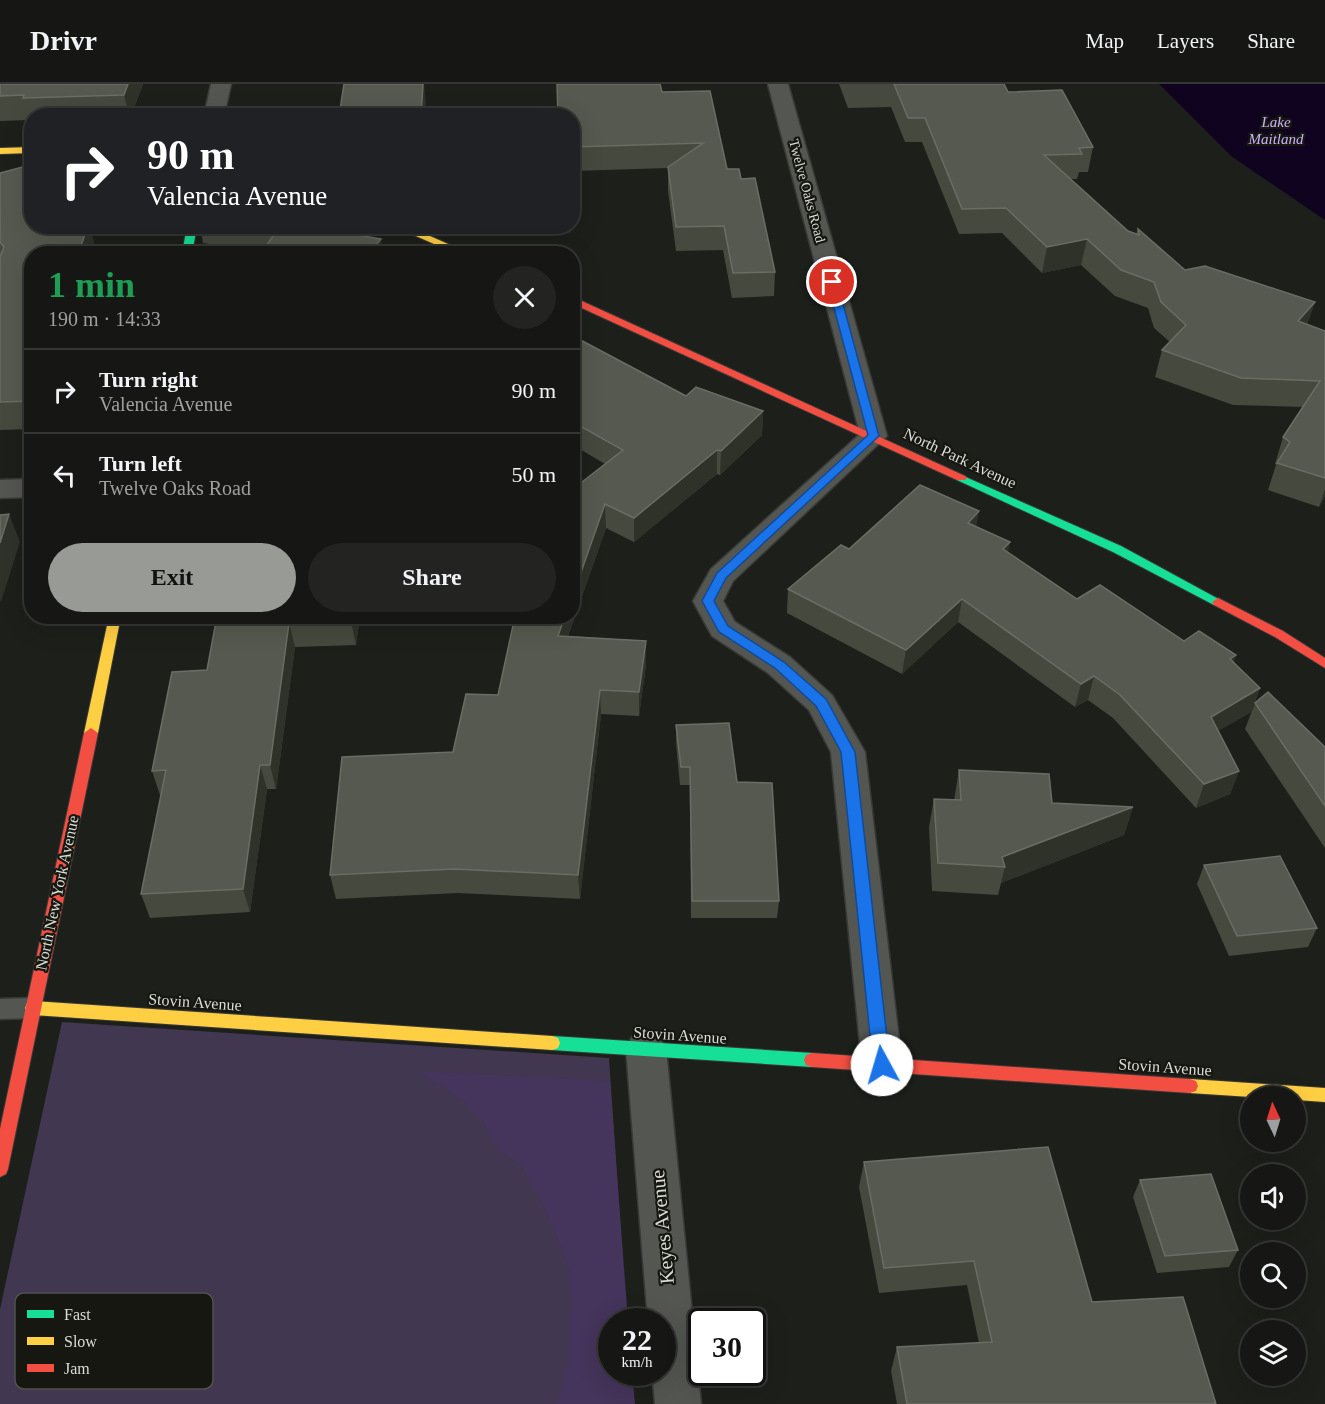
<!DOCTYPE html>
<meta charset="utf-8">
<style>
:root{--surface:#161714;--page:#232422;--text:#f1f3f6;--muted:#9e9fa0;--line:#353634;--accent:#989a95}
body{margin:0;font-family:"Times New Roman",serif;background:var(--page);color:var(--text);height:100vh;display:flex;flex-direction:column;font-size:22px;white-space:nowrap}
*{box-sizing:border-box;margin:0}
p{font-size:20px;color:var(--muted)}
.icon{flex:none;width:33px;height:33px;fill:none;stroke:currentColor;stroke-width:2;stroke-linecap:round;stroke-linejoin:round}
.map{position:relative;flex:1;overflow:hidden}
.side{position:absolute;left:24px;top:162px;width:556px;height:378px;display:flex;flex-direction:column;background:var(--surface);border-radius:24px;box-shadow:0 6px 24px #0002,0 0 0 2px var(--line)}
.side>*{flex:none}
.hud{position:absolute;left:24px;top:24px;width:556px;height:126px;border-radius:24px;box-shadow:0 6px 24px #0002,0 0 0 2px var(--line);background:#202124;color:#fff;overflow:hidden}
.needle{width:39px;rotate:356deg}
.controls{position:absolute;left:1240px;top:1002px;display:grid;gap:12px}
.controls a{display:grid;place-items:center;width:66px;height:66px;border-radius:50%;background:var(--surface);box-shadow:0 6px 24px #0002,0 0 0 2px var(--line);font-size:30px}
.speed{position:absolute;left:598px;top:1224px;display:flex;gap:12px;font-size:30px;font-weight:700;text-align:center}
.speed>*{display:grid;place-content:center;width:78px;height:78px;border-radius:50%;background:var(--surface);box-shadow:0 6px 24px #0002,0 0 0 2px var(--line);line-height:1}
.speed small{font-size:15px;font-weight:400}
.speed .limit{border:3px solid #111;border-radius:9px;background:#fff;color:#111}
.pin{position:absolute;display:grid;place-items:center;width:51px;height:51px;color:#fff;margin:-26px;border:3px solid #fff;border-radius:50%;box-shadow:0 2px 6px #0007}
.me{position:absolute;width:66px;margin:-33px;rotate:354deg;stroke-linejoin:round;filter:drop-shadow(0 0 4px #0008)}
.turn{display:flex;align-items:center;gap:21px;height:126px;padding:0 24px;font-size:27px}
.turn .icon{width:78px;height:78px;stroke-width:2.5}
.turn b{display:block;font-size:42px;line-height:51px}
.round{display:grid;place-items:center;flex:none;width:63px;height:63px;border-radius:32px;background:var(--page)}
.summary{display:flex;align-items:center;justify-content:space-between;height:102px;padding:0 24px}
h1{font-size:36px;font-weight:700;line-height:45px;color:#1e9e55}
.button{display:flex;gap:12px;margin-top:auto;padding:12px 24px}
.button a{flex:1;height:69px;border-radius:36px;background:var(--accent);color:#111;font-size:24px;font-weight:700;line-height:69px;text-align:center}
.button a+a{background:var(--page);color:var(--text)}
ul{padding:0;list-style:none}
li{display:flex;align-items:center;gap:18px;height:84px;padding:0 24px;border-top:2px solid var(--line)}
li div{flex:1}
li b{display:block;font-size:22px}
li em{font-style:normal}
header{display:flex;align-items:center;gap:36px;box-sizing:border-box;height:84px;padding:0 30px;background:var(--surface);border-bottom:2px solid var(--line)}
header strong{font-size:28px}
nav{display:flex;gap:33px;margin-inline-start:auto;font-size:21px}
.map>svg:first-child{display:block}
.green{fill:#413751}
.forest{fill:#45345b}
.water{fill:#0f0320}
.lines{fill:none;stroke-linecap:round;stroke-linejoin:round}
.lane-casing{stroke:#393a38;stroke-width:3}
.street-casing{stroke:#393a38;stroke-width:3}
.fast-casing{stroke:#393a38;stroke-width:2}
.slow-casing{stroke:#393a38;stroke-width:2}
.jam-casing{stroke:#393a38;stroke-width:2}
.lane{fill:#545652;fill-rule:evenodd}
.street{fill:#545652;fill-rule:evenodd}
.fast{fill:#16e098;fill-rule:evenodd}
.slow{fill:#ffcf43;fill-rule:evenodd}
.jam{fill:#f24e42;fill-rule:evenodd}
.wall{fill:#45493e}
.shaded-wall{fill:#2e3229}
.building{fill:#55594f;stroke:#6a6d64;stroke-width:1.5}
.route{fill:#1a73e8;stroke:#114b97;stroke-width:1.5}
.labels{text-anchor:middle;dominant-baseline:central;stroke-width:4.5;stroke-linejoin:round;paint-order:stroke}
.far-street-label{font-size:14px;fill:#dadcd7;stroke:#151710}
.far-water-label{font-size:15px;font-style:italic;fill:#cdaffb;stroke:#151710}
.street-label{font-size:16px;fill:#dadcd7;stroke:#151710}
.near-street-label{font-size:20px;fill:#dadcd7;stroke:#151710}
.key{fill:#151710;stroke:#50524c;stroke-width:1.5}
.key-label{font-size:16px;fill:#dadcd7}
</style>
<header>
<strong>Drivr</strong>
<nav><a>Map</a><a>Layers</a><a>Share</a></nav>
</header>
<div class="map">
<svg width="1325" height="1320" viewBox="0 0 1325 1320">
<rect width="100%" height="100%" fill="#1d1f1b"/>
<polygon class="green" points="62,938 609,974 627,1237 612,1238 612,1288 633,1320 0,1320 0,1225"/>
<polygon class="forest" points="418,987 610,997 628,1237 612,1238 612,1288 632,1289 635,1320 557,1320 568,1281 572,1210 567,1177 542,1118 521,1082 504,1069 491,1053 483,1036 466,1019"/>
<polygon class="water" points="1159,0 1325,0 1325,136 1231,72"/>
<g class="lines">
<g class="lane-casing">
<polygon id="lane" points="33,914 42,917 45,924 42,931 33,934 0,935 0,915"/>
</g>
<g class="street-casing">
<g id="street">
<polygon points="211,0 231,0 224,32 204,32"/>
<polygon points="768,0 788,0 887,352 733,497 723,517 735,538 790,573 832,611 865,668 902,981 896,993 882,998 868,993 862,981 831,668 809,626 768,589 712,552 693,517 711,485 860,350"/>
<polygon points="32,395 32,413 0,414 0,396"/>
<polygon points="646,948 660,953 666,965 701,1320 655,1320 652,1288 663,1288 663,1238 648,1238 626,965 632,953"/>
</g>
</g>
<g class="fast-casing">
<g id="fast">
<polygon points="187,142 197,142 192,170 182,170"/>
<polygon points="961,391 1121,462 1224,518 1222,521 1214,521 1113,468 957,396 957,392"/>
<polygon points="552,952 812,969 818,971 820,976 818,981 812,983 552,966 546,964 544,959 546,954"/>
</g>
</g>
<g class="slow-casing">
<g id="slow">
<polygon points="32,63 32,69 0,70 0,64"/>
<polygon points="393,142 407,142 471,170 457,170"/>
<polygon points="109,532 121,532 98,649 91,654 84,649"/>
<polygon points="33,917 552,952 558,954 560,959 558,964 552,966 33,931 27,929 25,924 27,919"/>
<polygon points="1190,995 1325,1004 1325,1018 1296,1016 1296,1012 1251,1013 1190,1009 1184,1007 1182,1002 1184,997"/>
</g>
</g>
<g class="jam-casing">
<g id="jam">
<polygon points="573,213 965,392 967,394 965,396 957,396 573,220"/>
<polygon points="1218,514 1283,547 1325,574 1325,584 1275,553 1214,521 1212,518"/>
<polygon points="91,644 98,649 8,1085 6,1090 0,1093 0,1045 84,649"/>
<polygon points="812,969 1190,995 1196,997 1198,1002 1196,1007 1190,1009 812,983 806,981 804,976 806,971"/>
</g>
</g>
<use href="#lane" class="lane"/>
<use href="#street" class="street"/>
<use href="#fast" class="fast"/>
<use href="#slow" class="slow"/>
<use href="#jam" class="jam"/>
</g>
<g class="wall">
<polygon points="0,0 143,0 131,32 32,32 32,39 30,39 29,36 0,37"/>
<polygon points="839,0 1004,0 1008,8 1093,63 1088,88 1079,88 1077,95 1070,95 1128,147 1136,150 1138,145 1185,186 1315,218 1307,240 1325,247 1325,412 1319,423 1268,406 1276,381 1275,380 1283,353 1303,323 1233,321 1155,293 1162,266 1170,258 1154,244 1148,224 1115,212 1081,181 1042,189 1002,149 959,150 922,58 905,58 891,23 848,24"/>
<polygon points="662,8 727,85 741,95 775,188 774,212 732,214 723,166 676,167 668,107 668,84 573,87 573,32"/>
<polygon points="0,89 96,166 95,170 32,170 32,345 0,346"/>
<polygon points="200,142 364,142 365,153 261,169 203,159"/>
<polygon points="573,252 686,312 763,327 762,351 720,391 717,390 634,458 606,444 568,552 646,557 646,581 639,632 601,630 580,815 458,809 336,815 330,791 453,668 498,611 514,538 479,532 573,532 605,380 573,361"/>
<polygon points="977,443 1008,468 1077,515 1184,557 1236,571 1233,579 1260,604 1251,628 1218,647 1239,687 1230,710 1196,724 1113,634 1088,616 1075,623 958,538 902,590 787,529 788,505 849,465"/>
<polygon points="217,532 360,532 356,561 295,563 276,705 267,705 250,828 150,834 141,810 161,711 160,711 152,687 207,586"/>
<polygon points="1255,619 1325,663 1325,764 1245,645"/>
<polygon points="676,641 737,698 779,817 777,834 691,834 690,701 680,701 676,659"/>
<polygon points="959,686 1052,719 1133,723 1124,751 1001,799 998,811 932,807 929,743 934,715 954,716"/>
<polygon points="1204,781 1317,844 1308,863 1229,872 1197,800"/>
<polygon points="864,1078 1092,1218 1216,1320 897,1320 891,1287 897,1263 979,1259 967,1201 879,1209 859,1103"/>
<polygon points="1140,1096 1238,1166 1229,1183 1157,1189 1133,1113"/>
</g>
<g class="shaded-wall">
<polygon points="128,0 143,0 131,32 129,32 124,11"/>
<polygon points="423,0 424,0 426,19 426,32 421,32"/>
<polygon points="88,142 90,142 96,166 95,170 78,170"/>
<polygon points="359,142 364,142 366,160 352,150"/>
<polygon points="381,155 383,170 368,170"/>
<polygon points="1087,155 1081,181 1042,189 1047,163"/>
<polygon points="1315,218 1306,244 1298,237"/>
<polygon points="763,327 762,351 720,391 721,367"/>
<polygon points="717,366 717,390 634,458 634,434"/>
<polygon points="1325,405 1325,412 1319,423"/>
<polygon points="605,420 606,444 560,576 558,552 565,532 573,532 573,511"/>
<polygon points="979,427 975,451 968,439"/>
<polygon points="9,430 20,458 1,518 0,516 0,459"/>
<polygon points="1010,458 1006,481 1003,465"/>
<polygon points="962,515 958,538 902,590 906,566"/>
<polygon points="352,532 360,532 356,561 351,537"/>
<polygon points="289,539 295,563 276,705 270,681"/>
<polygon points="646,557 646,581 639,632 639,608"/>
<polygon points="1236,571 1228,595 1230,575"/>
<polygon points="1094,592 1088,616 1075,623 1081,600"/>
<polygon points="1260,604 1251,628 1203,656 1211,633"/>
<polygon points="600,606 601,630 580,815 578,791"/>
<polygon points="260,681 267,705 250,828 243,805"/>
<polygon points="1239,687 1230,710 1196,724 1204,700"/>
<polygon points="1133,723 1124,751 1001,799 1005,783 1002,773"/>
</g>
<g class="building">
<polygon points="0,0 128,0 124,11 23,14 24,11 0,12"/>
<polygon points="344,0 423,0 421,32 339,32"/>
<polygon points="557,0 660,0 662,8 710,7 727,85 739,85 741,95 755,94 775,188 733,189 724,142 676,143 668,83 703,59 573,63 573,32 558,32"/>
<polygon points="894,0 1004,0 1008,8 1062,6 1093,63 1079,64 1082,70 1044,71 1128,147 1139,151 1138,145 1185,186 1205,182 1315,218 1298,237 1325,247 1325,394 1277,379 1290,358 1283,353 1320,297 1241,294 1162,266 1186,241 1161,218 1154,198 1121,186 1087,155 1047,163 1006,124 962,125 925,34 908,34"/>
<polygon points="30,81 32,82 32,142 88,142 78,170 32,170 32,317 0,318 0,173 4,163 0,158 0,89"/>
<polygon points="234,142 359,142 352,150 381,155 368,170 261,170 275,149"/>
<polygon points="573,252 686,312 696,303 763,327 721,367 717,366 634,434 605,420 573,511 573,405 623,366 573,338"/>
<polygon points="920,401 979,427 968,439 1010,458 1003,465 1077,515 1100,501 1184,557 1199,547 1236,571 1230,575 1260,604 1211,633 1239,687 1204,700 1120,611 1094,592 1081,600 962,515 906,566 788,505 841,461 849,465"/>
<polygon points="9,430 0,459 0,431"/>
<polygon points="217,532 352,532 351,537 289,539 270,681 260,681 243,805 141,810 166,686 152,687 172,588 207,586"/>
<polygon points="515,532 565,532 558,552 646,557 639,608 600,606 578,791 454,785 330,791 342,673 453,668 466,610 498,611"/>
<polygon points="1268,608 1325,663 1325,722 1255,619"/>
<polygon points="729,639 737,698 772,699 779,817 692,817 690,683 681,683 676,641"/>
<polygon points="959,686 1049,690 1052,719 1133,723 1002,773 1005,783 938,779 934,715 961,716"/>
<polygon points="1280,772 1317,844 1237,852 1204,781"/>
<polygon points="1048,1063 1092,1218 1183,1213 1216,1320 907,1320 897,1263 992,1258 974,1177 884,1184 864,1078"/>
<polygon points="1211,1090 1238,1166 1165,1172 1140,1096"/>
</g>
<polygon class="route" points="832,195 837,198 879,352 726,494 714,517 728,542 784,578 826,615 855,668 890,981 887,986 882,988 876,986 873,981 841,668 816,622 775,584 719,548 702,517 717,489 868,351 827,198"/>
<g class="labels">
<g class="far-street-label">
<text transform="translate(807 107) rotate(75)">Twelve Oaks Road</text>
</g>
<g class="far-water-label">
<text x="1276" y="38">Lake<tspan x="1276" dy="17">Maitland</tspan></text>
</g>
<g class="street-label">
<text transform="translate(960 374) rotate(25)">North Park Avenue</text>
<text transform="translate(57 809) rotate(-78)">North New York Avenue</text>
<text transform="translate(195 918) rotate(4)">Stovin Avenue</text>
<text transform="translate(680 951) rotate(4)">Stovin Avenue</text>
<text transform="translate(1165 983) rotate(4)">Stovin Avenue</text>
</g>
<g class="near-street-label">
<text transform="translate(662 1143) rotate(-95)">Keyes Avenue</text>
</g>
</g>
<rect x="15" y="1209" width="198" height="96" rx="9" class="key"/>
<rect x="27" y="1226" width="27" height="8" fill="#16e098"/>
<rect x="27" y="1253" width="27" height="8" fill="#ffcf43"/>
<rect x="27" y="1280" width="27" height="8" fill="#f24e42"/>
<g class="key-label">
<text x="64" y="1236">Fast</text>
<text x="64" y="1263">Slow</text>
<text x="64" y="1290">Jam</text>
</g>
</svg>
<div class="controls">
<a><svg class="needle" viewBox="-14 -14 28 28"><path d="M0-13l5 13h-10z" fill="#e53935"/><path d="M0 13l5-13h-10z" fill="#9e9fa0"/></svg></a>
<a><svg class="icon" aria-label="sound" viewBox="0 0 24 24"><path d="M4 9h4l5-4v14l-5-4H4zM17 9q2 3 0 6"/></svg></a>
<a><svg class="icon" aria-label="search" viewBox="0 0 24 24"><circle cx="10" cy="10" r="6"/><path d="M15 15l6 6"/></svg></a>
<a><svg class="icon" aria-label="layers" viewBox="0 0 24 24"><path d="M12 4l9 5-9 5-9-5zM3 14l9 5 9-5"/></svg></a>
</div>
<div class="speed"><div>22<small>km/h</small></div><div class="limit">30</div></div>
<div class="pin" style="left:832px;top:198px;background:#d93025"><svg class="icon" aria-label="arrive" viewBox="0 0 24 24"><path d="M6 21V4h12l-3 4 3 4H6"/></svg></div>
<svg class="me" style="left:882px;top:981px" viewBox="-20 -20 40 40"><circle r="19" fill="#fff"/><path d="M0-13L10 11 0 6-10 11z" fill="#1a73e8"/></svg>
<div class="hud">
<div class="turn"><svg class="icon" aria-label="right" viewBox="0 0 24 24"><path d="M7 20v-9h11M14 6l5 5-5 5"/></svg><div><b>90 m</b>Valencia Avenue</div></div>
</div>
<section class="side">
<div class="summary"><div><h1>1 min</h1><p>190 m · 14:33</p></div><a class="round"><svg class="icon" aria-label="close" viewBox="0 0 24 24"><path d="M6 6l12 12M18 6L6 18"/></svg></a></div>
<ul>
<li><svg class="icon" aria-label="right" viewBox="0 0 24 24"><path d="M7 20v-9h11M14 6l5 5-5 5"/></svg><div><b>Turn right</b><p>Valencia Avenue</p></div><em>90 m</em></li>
<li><svg class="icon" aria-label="left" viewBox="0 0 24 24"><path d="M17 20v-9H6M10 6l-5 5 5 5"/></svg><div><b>Turn left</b><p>Twelve Oaks Road</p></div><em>50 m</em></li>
</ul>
<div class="button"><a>Exit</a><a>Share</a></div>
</section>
</div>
